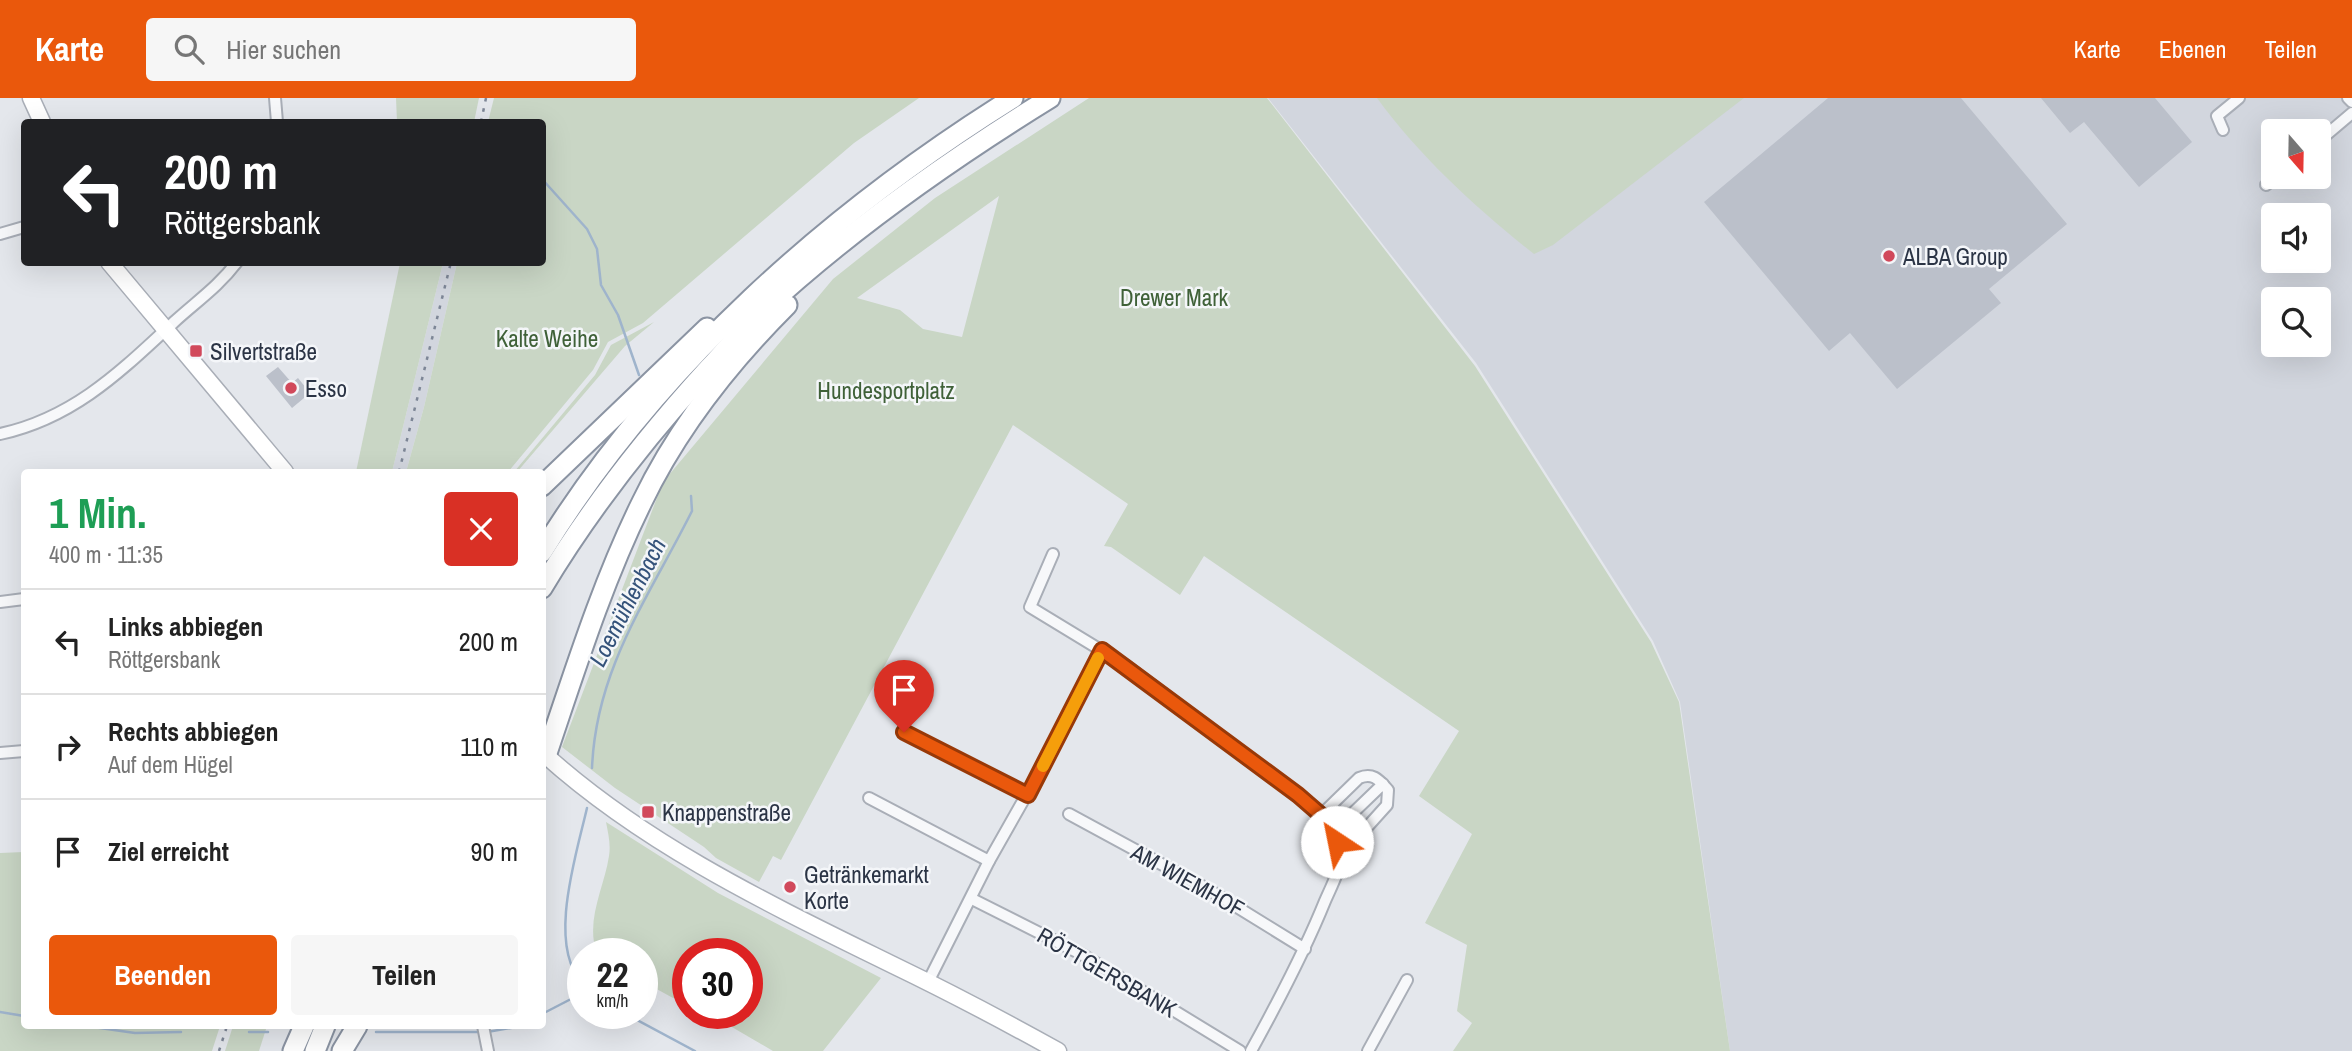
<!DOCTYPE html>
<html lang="de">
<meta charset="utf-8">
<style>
:root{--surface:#fff;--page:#f6f6f6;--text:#222;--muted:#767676;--line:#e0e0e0;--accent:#ea580c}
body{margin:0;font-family:"Archivo Narrow",sans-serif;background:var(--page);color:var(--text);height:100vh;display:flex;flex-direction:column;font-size:26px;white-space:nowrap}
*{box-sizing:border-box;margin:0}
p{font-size:23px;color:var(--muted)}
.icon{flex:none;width:38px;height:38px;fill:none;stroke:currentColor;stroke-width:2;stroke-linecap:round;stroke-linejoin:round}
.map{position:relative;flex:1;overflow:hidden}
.sheet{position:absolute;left:21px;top:371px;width:525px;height:560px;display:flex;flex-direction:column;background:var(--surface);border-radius:7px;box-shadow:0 7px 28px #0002}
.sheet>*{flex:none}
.top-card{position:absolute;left:21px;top:21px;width:525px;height:147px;border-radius:7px;box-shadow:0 7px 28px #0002;background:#202124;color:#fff;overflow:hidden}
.needle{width:46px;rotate:160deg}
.controls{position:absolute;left:2261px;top:21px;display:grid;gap:14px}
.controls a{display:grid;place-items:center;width:70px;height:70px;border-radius:7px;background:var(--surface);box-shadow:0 7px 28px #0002;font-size:35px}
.speed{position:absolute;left:567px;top:840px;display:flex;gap:14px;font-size:35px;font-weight:700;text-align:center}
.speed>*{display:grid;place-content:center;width:91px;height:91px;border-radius:50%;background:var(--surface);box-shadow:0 7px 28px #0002;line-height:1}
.speed small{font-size:18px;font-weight:400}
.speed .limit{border:10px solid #d22;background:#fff;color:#111}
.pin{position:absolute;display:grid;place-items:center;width:60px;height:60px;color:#fff;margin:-72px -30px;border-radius:50% 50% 50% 0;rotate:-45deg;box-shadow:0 0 7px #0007}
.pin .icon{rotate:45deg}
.me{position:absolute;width:77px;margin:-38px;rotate:326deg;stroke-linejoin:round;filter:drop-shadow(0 0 5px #0008)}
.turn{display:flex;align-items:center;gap:24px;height:147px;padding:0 28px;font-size:32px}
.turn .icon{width:91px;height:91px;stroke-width:2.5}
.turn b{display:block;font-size:49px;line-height:60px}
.round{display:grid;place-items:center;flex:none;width:74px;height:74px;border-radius:7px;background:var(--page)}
.headline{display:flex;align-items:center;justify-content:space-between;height:119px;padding:0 28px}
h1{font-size:42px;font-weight:800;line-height:52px;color:#1e9e55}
.primary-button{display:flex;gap:14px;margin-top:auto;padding:14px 28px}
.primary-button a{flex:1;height:80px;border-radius:7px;background:var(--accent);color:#fff;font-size:28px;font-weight:800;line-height:80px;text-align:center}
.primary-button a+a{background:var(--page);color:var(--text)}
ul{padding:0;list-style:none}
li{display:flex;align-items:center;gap:21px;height:105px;padding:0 28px;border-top:2px solid var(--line)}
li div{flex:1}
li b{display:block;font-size:26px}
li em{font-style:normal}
header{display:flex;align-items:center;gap:42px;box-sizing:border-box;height:98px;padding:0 35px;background:var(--accent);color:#fff}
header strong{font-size:33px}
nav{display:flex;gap:38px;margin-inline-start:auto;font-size:24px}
.search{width:490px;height:63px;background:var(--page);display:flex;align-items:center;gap:18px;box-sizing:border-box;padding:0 24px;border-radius:7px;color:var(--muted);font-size:26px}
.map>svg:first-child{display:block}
.built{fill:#d2d6de;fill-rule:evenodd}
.green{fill:#c9d6c5;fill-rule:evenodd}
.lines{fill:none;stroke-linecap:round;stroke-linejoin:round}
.stream{stroke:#9fb4cc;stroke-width:2.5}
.building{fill:#bbc0ca}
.minor-casing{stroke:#a9aeb7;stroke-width:14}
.secondary-casing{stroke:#a9aeb7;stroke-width:19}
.motorway-casing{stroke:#8b94a3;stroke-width:23}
.minor{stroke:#f7f8fa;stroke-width:10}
.secondary{stroke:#fff;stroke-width:16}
.motorway{stroke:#fff;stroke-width:19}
.rail{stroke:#7d8696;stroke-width:2.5;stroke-dasharray:3.5 7;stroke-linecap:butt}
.route-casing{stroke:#983908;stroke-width:18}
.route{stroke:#ea580c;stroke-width:12}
.slow{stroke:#f59e0b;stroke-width:12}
.poi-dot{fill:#d1495b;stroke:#f4f6f9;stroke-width:2.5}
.labels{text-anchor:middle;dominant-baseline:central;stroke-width:5;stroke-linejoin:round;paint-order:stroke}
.poi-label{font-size:23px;fill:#2b3445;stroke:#f4f6f9;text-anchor:start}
.park-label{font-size:23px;fill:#3f6138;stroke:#f4f6f9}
.street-label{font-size:23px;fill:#2b3445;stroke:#f4f6f9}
.water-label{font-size:24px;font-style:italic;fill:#34527a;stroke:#f4f6f9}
</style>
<header>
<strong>Karte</strong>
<div class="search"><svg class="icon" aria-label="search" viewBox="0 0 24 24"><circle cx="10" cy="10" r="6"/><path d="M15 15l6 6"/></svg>Hier suchen</div>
<nav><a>Karte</a><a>Ebenen</a><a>Teilen</a></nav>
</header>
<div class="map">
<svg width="2352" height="953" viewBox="0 0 2352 953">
<rect width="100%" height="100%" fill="#e4e7ec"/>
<g class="built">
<path d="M1268,0H2352V953H1730L1680,604L1653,543L1476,265ZM2273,33H2319V79H2273ZM2273,117H2319V163H2273ZM2273,201H2319V247H2273Z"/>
<polygon points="443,165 457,165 424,309 406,374 392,374"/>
</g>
<g class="green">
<polygon points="396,0 479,0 474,24 397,24"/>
<polygon points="494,0 919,0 854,45 643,225 608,244 593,272 508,374 406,374 424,309 457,165 542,164 542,24 488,24"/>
<path d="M1089,0H1267L1475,268L1651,544L1679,604L1730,953H1453L1472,925L1457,913L1467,847L1425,825L1472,736L1419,698L1459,633L1204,458L1180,497L1111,449L1104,448L1128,406L1013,327L781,762L773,758L759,784L716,760L704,749L615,690L562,649L663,384L833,181L935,100ZM999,98L962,239L923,231L900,212L857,200Z"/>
<path d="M1377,0H1744L1553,147L1534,156C1477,111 1420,59 1377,0Z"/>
<polygon points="400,165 443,165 392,374 356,374"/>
<polygon points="654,224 625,248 517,374 514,374 595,277 611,247"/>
<path d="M606,724L718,795L881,880L823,953H773L725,925L721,915H747V856H688V901L673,900L642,883V856H597C585,822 604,791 609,758C611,746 608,735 606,724Z"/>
<polygon points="24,754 24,928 220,928 212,953 0,953 0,755"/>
<polygon points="233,928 267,928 259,953 225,953"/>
</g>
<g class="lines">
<g class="stream">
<polyline points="542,81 587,131 597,151 601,187 618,217 639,277"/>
<path d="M592,670C596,570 649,499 692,413L691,398"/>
<path d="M583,885C546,849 577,754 587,710"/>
<polyline points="0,914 24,918"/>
<polyline points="624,915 695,953"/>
<polyline points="542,916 571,901 583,900"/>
<polyline points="86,928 135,935 181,934"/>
<polyline points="249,934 268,934"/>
<polyline points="376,934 481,934"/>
<polyline points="487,934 522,928"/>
</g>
</g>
<g class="building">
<polygon points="1828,0 1961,0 2067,126 1989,191 2001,205 1897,291 1850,235 1829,253 1704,104"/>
<polygon points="2041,0 2155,0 2192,44 2139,89 2084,24 2070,35"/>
<polygon points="278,269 292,285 298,280 310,295 292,310 266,278"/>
</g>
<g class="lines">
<g class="minor-casing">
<g id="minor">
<polyline points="275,0 277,24"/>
<polyline points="2348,0 2352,4"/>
<polyline points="2223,32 2217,18 2239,0"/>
<polyline points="2319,43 2352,15"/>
<polyline points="2266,87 2276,79"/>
<polyline points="0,136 24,129"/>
<path d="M0,336C74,320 121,273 174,224C197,203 218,189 237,164"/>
<path d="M1053,456L1030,509L1127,568L1298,697C1315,712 1340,731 1340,757C1341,771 1331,789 1325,803C1304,855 1278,904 1251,953"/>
<polyline points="0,504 24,501"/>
<polyline points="904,633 1028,697"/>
<polyline points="0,655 24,653"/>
<polyline points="869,700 989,763"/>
<polyline points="1069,716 1211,793 1305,851"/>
<path d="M1321,717L1359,680C1373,674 1379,682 1388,692L1387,707L1341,758"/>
<polyline points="1333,734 1383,686"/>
<polyline points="972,801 1083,857 1240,953"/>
<polyline points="928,884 989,763 1062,634 1102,552"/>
<polyline points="483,928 488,953"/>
<polyline points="1368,953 1407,882"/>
</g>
</g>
<g class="secondary-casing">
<g id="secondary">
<polyline points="31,0 42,24"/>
<polyline points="109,164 285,374"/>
<path d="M542,654C644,747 771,807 893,867C949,894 1004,923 1058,953"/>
</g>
</g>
<g class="motorway-casing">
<g id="motorway">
<polyline points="542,388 707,230"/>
<path d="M542,454C656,268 829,115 1013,0"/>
<path d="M542,490C590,410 647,338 709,270C726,252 742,232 760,215C845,136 951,61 1050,0"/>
<path d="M546,658C575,572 602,485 642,404C677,331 730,264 787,207"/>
<polyline points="293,953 304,928"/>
<polyline points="315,953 325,928"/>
<polyline points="342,953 357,928"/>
</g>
</g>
<use href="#minor" class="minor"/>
<use href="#secondary" class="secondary"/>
<use href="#motorway" class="motorway"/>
<g class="rail">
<polyline points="481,24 486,0"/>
<polyline points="399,374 451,164"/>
<polyline points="219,953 227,928"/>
</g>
</g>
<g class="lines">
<g class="route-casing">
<polyline id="route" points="904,634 1028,697 1102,552 1298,697 1321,717 1337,744"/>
</g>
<use href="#route" class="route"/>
<polyline class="slow" points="1043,668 1098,560"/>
</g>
<g class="poi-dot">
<circle cx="1889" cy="158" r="7"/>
<rect x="189" y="246" width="14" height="14" rx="3.5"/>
<circle cx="291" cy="290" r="7"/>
<rect x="641" y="707" width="14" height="14" rx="3.5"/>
<circle cx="790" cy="789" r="7"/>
</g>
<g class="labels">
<g class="poi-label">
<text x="1903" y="158">ALBA Group</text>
<text x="210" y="253">Silvertstraße</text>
<text x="305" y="290">Esso</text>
<text x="662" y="714">Knappenstraße</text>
<text x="804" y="776">Getränkemarkt<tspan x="804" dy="26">Korte</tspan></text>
</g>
<g class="park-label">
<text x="1174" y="199">Drewer Mark</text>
<text x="547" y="240">Kalte Weihe</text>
<text x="886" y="292">Hundesportplatz</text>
</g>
<g class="street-label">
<text transform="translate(1188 782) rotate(29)">AM WIEMHOF</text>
<text transform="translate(1107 874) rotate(30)">RÖTTGERSBANK</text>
</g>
<g class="water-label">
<text transform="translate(627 504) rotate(-63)">Loemühlenbach</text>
</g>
</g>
</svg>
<div class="controls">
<a><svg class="needle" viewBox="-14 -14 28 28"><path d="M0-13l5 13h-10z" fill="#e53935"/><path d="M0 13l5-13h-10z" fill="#767676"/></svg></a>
<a><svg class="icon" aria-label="sound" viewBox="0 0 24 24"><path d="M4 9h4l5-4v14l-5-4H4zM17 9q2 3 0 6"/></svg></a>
<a><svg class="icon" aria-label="search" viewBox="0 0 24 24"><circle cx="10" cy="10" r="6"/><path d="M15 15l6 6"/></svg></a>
</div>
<div class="speed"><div>22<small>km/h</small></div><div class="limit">30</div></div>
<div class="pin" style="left:904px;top:634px;background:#d93025"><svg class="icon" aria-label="arrive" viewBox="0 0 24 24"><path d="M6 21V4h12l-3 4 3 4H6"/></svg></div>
<svg class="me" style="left:1337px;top:744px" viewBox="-20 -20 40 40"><circle r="19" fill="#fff"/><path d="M0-13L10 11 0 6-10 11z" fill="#ea580c"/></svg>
<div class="top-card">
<div class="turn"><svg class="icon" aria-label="left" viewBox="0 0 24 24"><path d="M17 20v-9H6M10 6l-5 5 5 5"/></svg><div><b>200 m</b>Röttgersbank</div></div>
</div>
<section class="sheet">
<div class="headline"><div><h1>1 Min.</h1><p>400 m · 11:35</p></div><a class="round" style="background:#d93025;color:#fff"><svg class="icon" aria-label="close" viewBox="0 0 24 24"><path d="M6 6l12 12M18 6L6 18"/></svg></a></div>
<ul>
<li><svg class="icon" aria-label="left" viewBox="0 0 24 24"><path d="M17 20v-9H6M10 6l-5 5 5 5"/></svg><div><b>Links abbiegen</b><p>Röttgersbank</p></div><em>200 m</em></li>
<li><svg class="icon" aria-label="right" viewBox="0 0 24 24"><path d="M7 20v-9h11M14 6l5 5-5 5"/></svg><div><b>Rechts abbiegen</b><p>Auf dem Hügel</p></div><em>110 m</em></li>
<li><svg class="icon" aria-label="arrive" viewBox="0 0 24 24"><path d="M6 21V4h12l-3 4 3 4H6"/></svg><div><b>Ziel erreicht</b></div><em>90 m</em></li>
</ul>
<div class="primary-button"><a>Beenden</a><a>Teilen</a></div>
</section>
</div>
